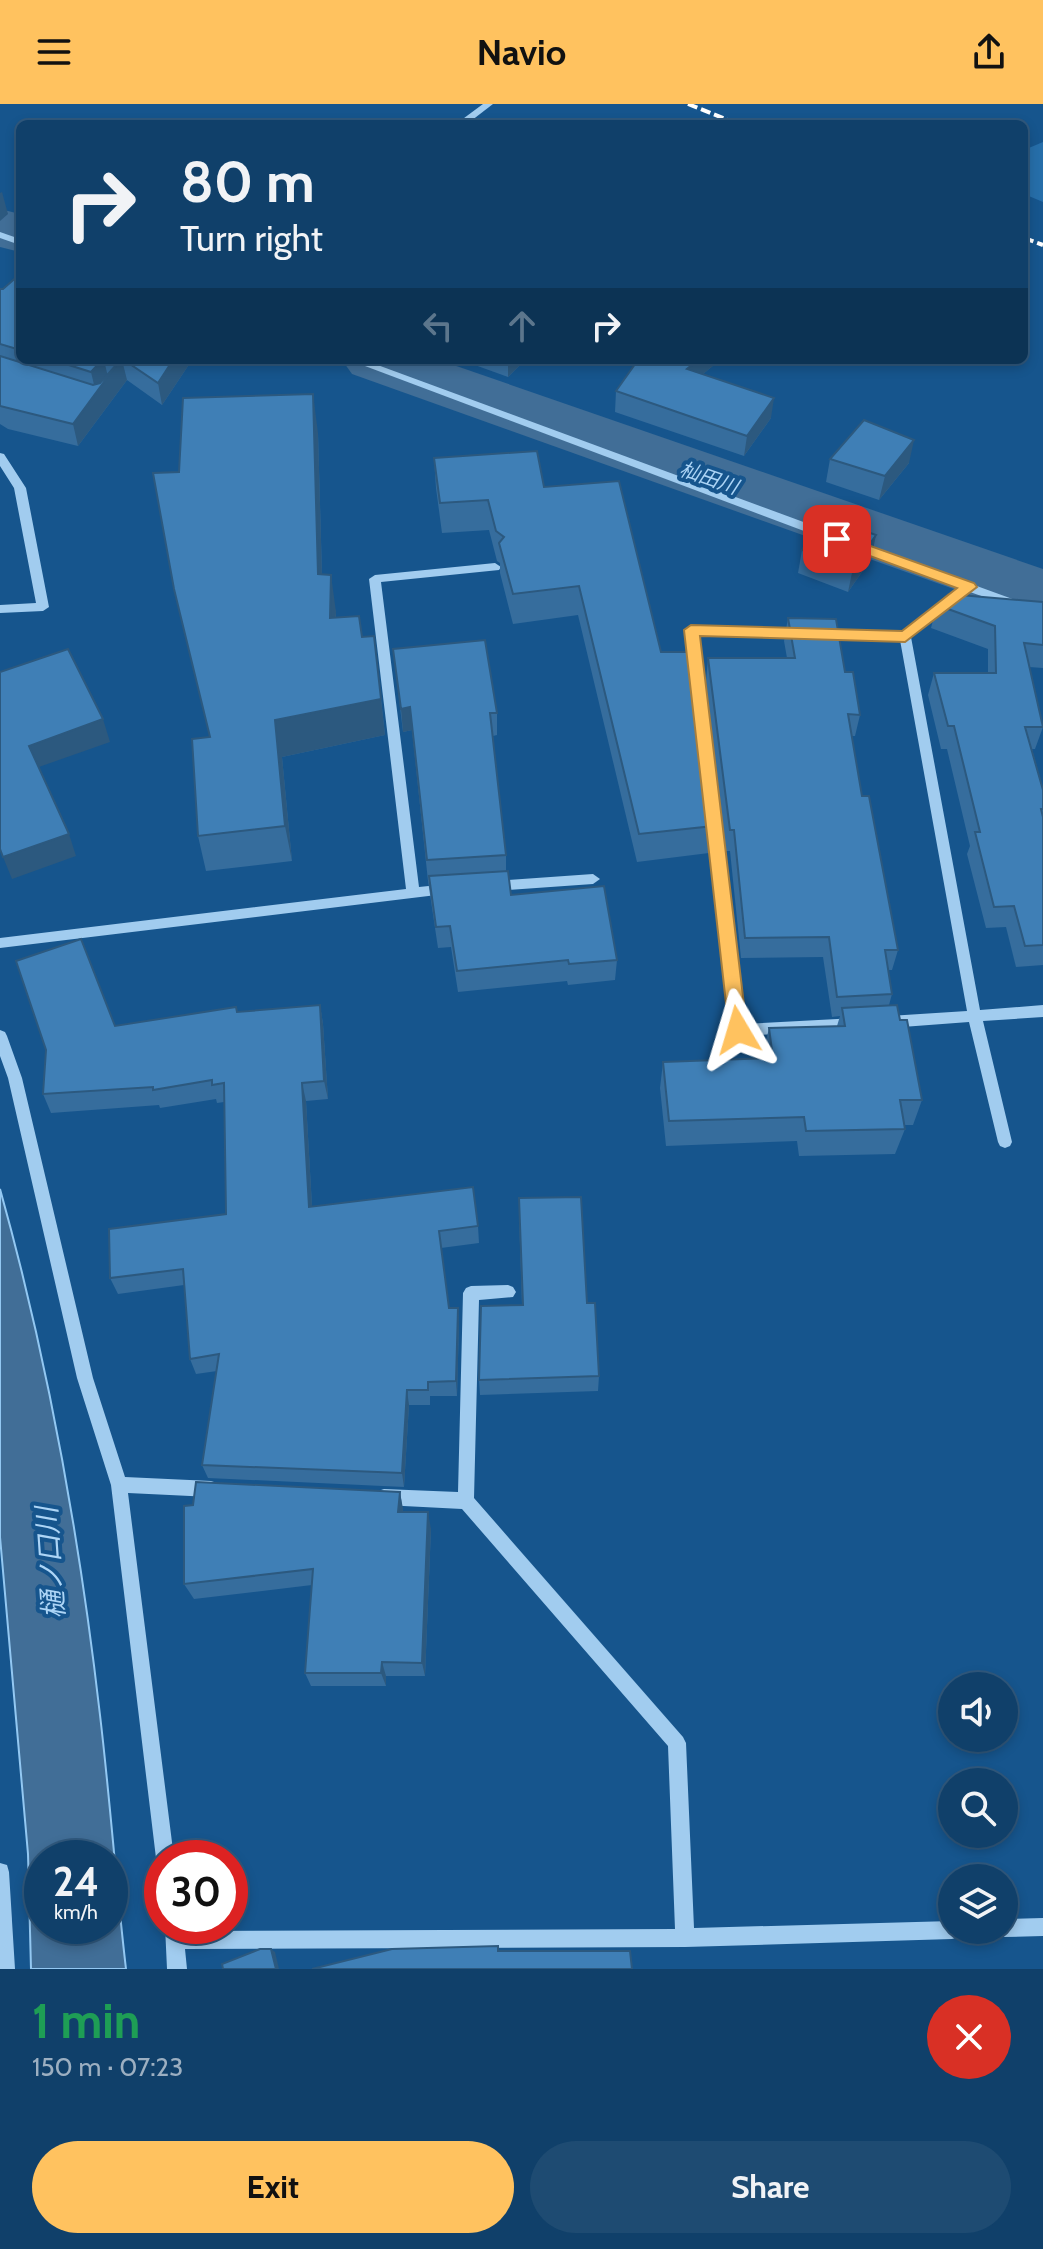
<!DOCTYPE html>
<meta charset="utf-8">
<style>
:root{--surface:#10406a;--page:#1e4b72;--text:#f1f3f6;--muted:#9cafc1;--line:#30597e;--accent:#ffc25f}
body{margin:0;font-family:Cabin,"Noto Sans JP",sans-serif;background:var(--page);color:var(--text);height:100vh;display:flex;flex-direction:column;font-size:30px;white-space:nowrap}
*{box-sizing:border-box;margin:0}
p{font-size:26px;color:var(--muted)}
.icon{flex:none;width:44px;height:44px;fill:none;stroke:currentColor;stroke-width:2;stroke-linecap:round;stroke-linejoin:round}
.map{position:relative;height:1865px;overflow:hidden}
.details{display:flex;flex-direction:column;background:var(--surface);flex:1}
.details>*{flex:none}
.guide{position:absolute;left:16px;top:16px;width:1012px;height:244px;border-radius:12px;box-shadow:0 4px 12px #0003,0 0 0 2px var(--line);background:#10406a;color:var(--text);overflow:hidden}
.fabs{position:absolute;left:938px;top:1568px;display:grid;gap:16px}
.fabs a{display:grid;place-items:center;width:80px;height:80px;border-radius:50%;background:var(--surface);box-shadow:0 4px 12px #0003,0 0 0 2px var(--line);font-size:40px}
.speed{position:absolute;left:24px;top:1736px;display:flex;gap:16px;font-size:40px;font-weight:700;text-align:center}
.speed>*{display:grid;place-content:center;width:104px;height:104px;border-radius:50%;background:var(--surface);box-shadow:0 4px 12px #0003,0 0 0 2px var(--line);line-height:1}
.speed small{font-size:20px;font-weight:400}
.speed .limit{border:12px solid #d22;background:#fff;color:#111}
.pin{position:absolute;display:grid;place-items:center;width:68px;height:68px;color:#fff;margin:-34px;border-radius:16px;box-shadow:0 4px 12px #0006}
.me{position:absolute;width:88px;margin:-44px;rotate:353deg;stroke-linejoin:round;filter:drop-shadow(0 0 6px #0008)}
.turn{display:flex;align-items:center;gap:28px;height:168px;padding:0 32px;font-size:36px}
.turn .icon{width:104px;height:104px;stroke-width:2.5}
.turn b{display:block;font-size:56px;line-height:68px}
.lanes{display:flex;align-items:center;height:76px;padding:0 32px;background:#0003;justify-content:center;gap:40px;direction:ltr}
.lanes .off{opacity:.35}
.round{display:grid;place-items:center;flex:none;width:84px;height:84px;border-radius:42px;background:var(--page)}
.overview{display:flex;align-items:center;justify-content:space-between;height:136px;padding:0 32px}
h1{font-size:48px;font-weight:800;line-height:60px;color:#1e9e55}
.cta{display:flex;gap:16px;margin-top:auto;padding:16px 32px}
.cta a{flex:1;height:92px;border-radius:48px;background:var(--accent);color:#111;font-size:32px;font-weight:800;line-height:92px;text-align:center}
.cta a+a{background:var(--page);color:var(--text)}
header{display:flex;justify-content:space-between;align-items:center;height:104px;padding:0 32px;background:var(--accent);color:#111;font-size:36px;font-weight:800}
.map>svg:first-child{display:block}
.green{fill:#266ea9}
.water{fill:#416e97;stroke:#93c8f2;stroke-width:2;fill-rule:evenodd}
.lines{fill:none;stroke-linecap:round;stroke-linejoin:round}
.river{fill:#416e97;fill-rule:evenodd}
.minor{fill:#a1ccef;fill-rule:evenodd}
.rail{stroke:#fff;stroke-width:4;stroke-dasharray:10 4;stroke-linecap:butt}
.wall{fill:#366d9d}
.shaded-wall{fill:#2c597f}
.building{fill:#3f7fb6;stroke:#2c597f;stroke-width:2}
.route{fill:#ffc25f;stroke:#a67e3e;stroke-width:2}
.labels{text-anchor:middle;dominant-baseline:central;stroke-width:8;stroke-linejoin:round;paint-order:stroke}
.far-water-label{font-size:20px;font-style:italic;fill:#add5f6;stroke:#16558d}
.near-water-label{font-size:28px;font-style:italic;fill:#add5f6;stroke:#16558d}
</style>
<header><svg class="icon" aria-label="menu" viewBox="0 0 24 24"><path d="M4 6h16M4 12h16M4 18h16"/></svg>Navio<svg class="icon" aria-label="share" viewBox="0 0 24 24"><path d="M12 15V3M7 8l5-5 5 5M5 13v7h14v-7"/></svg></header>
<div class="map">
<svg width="1043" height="1865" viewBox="0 0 1043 1865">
<rect width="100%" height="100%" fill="#16558d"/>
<polygon class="green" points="1043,38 1043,98 1024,90 1024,46"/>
<path class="water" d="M0,1085C47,1253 80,1437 100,1611C110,1695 116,1780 126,1865H31L28,1750L0,1433ZM42,1754H110V1822H42Z"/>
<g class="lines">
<g class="river">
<polygon points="0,105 20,110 20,148 0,143"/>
<polygon points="342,256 439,256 1043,465 1043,517 352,270"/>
</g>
<g class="minor">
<polygon points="483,0 493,0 467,20 456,20"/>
<polygon points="0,128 20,135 20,141 0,134"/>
<polygon points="349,256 364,256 836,430 838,433 836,436 828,436"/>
<polygon points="0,349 4,350 26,384 49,503 43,507 0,509 0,501 36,499 14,384 0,362"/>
<polygon points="856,438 1043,506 1043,514 970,488 911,533 980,906 1043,901 1043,913 983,917 1012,1038 1010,1042 1005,1044 1000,1042 998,1038 969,918 889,924 884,922 882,918 884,914 889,912 967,907 900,536 697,530 744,920 856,914 861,916 863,920 861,924 856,926 738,932 733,930 731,926 685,526 691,522 903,528 960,484 852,445 852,439"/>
<polygon points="495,459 501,463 499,466 381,478 419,783 448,780 455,785 453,789 0,844 0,834 406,785 369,475 375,471"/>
<polygon points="593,770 600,775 593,780 493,787 486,782 493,777"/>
<polygon points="0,926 5,928 7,932 22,974 93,1274 125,1373 211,1377 217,1379 219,1385 217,1391 211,1393 128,1389 174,1754 162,1754 162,1762 158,1761 156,1754 111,1381 77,1274 8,974 0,952"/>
<polygon points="508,1181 513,1183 516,1188 513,1193 479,1196 474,1394 683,1633 686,1639 694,1824 952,1817 952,1826 961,1826 959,1833 952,1835 685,1843 185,1845 187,1865 167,1865 165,1822 183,1822 184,1827 675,1825 668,1642 462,1405 384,1401 378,1399 376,1393 378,1387 384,1385 458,1388 463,1189 466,1184 471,1182"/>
<polygon points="0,1759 7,1761 9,1768 15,1865 0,1865"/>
<polygon points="1043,1814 1043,1832 1004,1833 997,1831 995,1826 1004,1826 1004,1815"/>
</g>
<g class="rail">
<polyline points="688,0 738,20"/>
<polyline points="1024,134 1043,141"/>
</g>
</g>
<g class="wall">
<polygon points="20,170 20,256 192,256 162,301 127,276 78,342 8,325 0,320 0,185 3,185"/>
<polygon points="461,256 525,256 508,273"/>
<polygon points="638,256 720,256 703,270 771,314 744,352 615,308 616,287"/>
<polygon points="318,329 322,470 336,508 336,514 362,533 381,595 385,631 282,653 292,757 206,767 198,732 210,633 174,485 179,368"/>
<polygon points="434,354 544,383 661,548 713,722 709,749 637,758 578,511 513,520 500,469 500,459 497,457 489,426 442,429 436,384"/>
<polygon points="830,355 909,359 879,396 826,378"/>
<polygon points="802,446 871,455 848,488 798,469"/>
<polygon points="1043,498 1043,564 1029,563 1043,623 1035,645 1032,645 1043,686 1043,861 1016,863 1006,823 986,824 967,750 970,742 947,645 941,645 928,591 934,569 988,569 988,545 931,524 937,501"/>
<polygon points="788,514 845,568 860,611 855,632 852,632 862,692 898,846 892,866 888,866 892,890 889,901 900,916 922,996 913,1021 904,1021 905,1025 895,1050 799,1052 797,1037 666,1042 660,984 663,958 763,954 763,950 769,924 837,922 840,912 832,913 823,853 741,854 730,747 726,747 706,577 708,554 787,554 784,537"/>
<polygon points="393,545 497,609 497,631 493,632 506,751 506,767 511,791 617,856 615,876 568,881 567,877 458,888 451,843 438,844 428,777 412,626 403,628"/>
<polygon points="320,901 323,920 328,995 306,997 312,1102 478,1122 479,1139 441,1144 449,1204 458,1204 459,1219 457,1292 430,1292 430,1301 409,1301 404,1383 208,1374 202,1361 217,1267 196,1270 190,1255 184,1181 118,1190 110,1174 226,1110 224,998 217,999 216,995 160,1004 159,1001 51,1009 43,990 115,922 238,908"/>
<polygon points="519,1112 587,1199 599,1272 598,1287 480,1291 479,1276 522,1201"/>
<polygon points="400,1388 403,1408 431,1425 425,1572 386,1572 386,1582 311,1582 305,1569 312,1481 194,1495 184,1480"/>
</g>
<g class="shaded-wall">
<polygon points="2,88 8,110 0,117 0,89"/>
<polygon points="102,256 104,256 108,273 120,256 122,256 127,276 78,342 73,320 96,289 91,268"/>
<polygon points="173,256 192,256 162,301 158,279"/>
<polygon points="508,256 525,256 508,273"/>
<polygon points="698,256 720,256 685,285 687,265"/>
<polygon points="313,290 318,329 323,508 318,470"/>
<polygon points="774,294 771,314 744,352 747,332"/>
<polygon points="914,336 909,359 879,396 885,372"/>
<polygon points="876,431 871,455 848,488 853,464"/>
<polygon points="331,471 336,508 334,551 330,514"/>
<polygon points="381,595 385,631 282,653 292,757 285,722 275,616"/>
<polygon points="410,603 412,626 403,628 401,605"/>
<polygon points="103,615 110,638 36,664 29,642"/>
<polygon points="69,730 76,752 12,775 3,753"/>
<polygon points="320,901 323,920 328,995 324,977"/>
<polygon points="302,979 306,997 313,1120 309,1103"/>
<polygon points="458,1204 459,1219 457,1292 456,1277"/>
<polygon points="407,1286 409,1301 404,1383 402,1369"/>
<polygon points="400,1388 403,1405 402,1425 398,1408"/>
<polygon points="428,1408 431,1425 425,1572 422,1559"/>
<polygon points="382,1558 386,1572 386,1582 381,1569"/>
<polygon points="271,1845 275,1848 279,1865 276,1865"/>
</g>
<g class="building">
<polygon points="20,170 20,246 0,240 0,185 3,185"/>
<polygon points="0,252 93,281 100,279 117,260 117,256 120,256 73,320 0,302"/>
<polygon points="53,256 102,256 91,268"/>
<polygon points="124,256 173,256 158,279"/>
<polygon points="638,256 698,256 687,265 774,294 747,332 616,287"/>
<polygon points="313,290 318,470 331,471 330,514 359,512 362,533 374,532 381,595 275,616 285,722 198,732 192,635 210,633 174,485 153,369 179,368 183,294"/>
<polygon points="864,316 914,336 885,372 830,355"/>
<polygon points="537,347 544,383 619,377 661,548 691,548 713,722 639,730 579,482 513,490 499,439 504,433 496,427 488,396 440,399 434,354"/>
<polygon points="825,413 876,431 853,464 802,446"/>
<polygon points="948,490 1043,498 1043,541 1024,539 1043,623 1025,623 1043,686 1043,705 1041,705 1043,713 1043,841 1025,842 1014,802 994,803 975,728 980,728 954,622 948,622 934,569 996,569 995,522 937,501"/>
<polygon points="788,514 836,515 845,568 853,568 860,611 848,610 862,692 869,692 898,846 885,846 892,890 837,893 829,833 745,834 734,726 730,726 708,554 795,554"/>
<polygon points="485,536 497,609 490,609 506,751 427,756 410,603 401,605 393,545"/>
<polygon points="68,545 103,615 29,642 69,730 3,753 0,745 0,568"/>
<polygon points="508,767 511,791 604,782 617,856 569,860 568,856 457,867 450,822 436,823 429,772"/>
<polygon points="81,835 115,922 236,903 237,908 320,901 324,977 302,979 309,1103 473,1083 478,1122 439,1127 449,1204 458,1204 456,1277 428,1278 428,1286 407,1286 402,1369 202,1361 219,1250 190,1255 183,1165 110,1174 109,1125 226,1110 224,979 212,981 212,976 153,986 153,983 43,990 46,946 16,857"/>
<polygon points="897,901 900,916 907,916 922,996 900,996 905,1025 806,1027 804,1013 669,1017 663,958 773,954 769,924 845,922 842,904"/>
<polygon points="581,1093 587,1199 595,1199 599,1272 479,1276 481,1202 523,1201 519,1094"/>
<polygon points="196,1378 400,1388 398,1408 428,1408 422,1559 382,1558 381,1569 305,1569 313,1465 184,1480 184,1402 193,1401"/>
<polygon points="498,1842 498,1847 630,1847 632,1865 312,1865 392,1845"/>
<polygon points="260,1845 271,1845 276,1865 223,1865 222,1860"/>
</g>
<polygon class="route" points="837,430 974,479 977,483 905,538 700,532 747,926 745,932 732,932 729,926 684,526 691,521 902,527 957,484 832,438 832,431"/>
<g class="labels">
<g class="far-water-label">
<text transform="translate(709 374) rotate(19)">杣田川</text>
</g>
<g class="near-water-label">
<text transform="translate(50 1459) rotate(-94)">樋ノ口川</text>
</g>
</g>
</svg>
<div class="fabs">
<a><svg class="icon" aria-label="sound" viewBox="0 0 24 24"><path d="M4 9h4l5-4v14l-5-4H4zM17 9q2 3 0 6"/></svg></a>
<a><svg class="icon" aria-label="search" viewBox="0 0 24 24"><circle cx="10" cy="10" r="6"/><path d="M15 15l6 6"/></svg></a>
<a><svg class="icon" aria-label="layers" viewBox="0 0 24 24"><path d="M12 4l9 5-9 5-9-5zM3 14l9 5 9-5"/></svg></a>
</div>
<div class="speed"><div>24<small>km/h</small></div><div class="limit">30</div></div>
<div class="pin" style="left:837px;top:435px;background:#d93025"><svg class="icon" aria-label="arrive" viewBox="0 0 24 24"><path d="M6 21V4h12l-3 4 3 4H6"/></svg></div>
<svg class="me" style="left:738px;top:926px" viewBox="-20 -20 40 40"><path d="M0-17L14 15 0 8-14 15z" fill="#ffc25f" stroke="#fff" stroke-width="4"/></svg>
<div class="guide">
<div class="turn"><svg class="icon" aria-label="right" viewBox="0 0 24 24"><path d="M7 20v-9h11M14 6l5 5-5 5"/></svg><div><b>80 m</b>Turn right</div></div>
<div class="lanes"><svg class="icon off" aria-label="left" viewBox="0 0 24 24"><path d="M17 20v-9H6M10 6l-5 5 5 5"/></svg><svg class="icon off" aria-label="ahead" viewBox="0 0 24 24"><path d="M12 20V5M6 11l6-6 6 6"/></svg><svg class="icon" aria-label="right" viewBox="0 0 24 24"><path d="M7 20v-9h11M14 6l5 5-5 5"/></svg></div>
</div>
</div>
<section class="details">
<div class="overview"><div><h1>1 min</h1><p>150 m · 07:23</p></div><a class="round" style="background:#d93025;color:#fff"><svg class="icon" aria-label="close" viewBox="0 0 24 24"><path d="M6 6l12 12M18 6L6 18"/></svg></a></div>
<div class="cta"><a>Exit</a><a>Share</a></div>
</section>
